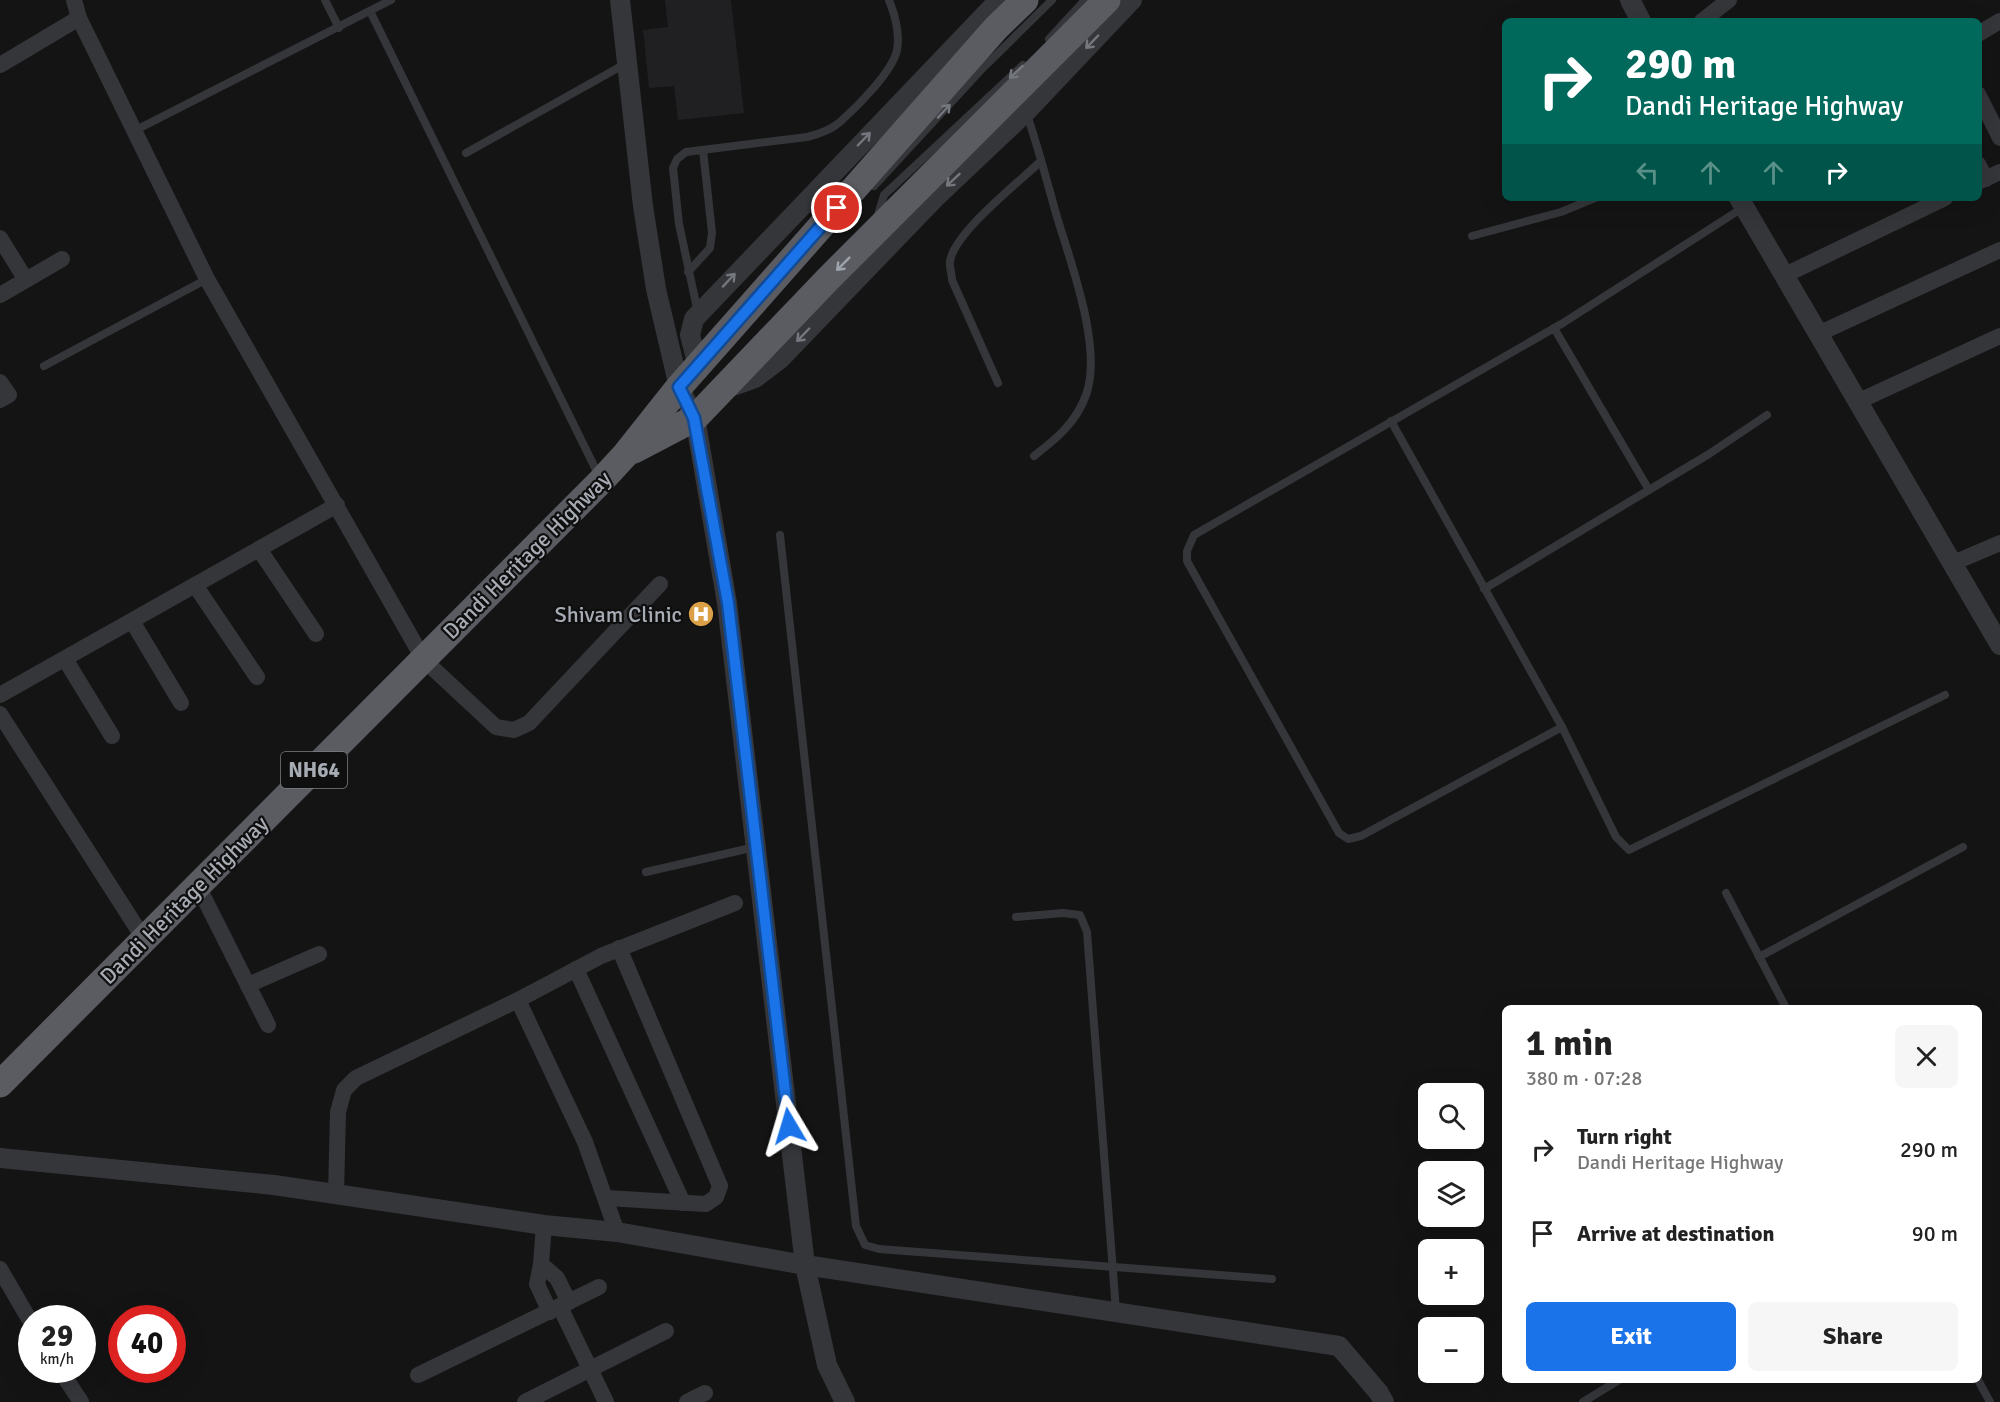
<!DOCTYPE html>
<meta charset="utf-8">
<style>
:root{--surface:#fff;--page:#f6f6f6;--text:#222;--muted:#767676;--accent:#1a73e8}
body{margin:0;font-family:Signika,sans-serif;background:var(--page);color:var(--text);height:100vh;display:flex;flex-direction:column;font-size:22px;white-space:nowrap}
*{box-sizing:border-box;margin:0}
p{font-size:20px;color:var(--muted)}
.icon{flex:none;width:33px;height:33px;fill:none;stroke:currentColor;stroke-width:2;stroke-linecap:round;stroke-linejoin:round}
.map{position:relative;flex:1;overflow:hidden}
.sheet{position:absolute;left:1502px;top:1005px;width:480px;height:378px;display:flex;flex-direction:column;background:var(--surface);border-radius:9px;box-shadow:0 6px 24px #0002}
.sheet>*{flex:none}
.banner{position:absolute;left:1502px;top:18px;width:480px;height:183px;border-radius:9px;box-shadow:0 6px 24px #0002;background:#00695c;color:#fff;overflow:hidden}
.controls{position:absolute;left:1418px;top:1083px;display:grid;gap:12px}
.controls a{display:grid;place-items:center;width:66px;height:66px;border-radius:9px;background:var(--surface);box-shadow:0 6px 24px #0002;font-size:30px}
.speed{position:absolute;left:18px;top:1305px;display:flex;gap:12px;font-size:30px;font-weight:700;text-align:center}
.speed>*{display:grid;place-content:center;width:78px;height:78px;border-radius:50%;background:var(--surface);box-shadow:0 6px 24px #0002;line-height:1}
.speed small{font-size:15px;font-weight:400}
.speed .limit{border:9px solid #d22;background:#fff;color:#111}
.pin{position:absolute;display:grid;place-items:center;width:51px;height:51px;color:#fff;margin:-26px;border:3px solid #fff;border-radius:50%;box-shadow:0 2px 6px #0007}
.me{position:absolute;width:66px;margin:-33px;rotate:353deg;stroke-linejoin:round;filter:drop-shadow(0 0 4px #0008)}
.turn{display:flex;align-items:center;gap:21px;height:126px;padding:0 24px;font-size:27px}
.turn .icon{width:78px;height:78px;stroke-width:2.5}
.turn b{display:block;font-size:42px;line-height:51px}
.lanes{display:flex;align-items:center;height:57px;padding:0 24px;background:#0003;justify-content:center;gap:30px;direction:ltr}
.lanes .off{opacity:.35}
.round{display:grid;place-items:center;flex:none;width:63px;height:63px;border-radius:9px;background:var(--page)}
.headline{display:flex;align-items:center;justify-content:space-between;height:102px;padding:0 24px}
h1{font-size:36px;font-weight:700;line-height:45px}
.cta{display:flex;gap:12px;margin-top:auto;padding:12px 24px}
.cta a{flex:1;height:69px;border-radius:9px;background:var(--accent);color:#fff;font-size:24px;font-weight:700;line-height:69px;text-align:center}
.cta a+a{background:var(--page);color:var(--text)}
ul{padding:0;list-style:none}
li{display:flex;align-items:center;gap:18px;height:84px;padding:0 24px}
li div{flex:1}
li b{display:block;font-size:22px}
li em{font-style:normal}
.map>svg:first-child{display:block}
.built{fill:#202022}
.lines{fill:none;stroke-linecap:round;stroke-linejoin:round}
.service{stroke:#35363a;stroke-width:8}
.minor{stroke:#35363a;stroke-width:16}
.tertiary{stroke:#35363a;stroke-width:20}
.trunk{stroke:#5a5c61;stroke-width:27}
.oneway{stroke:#74777d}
.oneway2{stroke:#9fa4ac}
.route-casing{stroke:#114b97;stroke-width:15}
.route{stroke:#1a73e8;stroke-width:10}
.labels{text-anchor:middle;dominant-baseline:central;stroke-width:4.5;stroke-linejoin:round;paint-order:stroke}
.shield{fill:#0f0f10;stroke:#797d83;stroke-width:1.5}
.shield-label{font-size:21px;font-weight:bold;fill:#a7acb4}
.street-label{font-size:22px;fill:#a7acb4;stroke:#0f0f10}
.poi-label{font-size:22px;fill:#a7acb4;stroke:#0f0f10;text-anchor:end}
</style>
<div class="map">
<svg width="2000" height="1402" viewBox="0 0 2000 1402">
<rect width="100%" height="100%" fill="#141415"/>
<polygon class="built" points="665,0 731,0 744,113 678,120 674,86 649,88 643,30 668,27"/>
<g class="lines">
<g class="service">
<polyline points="325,0 339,28"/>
<polyline points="370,11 600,478"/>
<polyline points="1049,39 1085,0"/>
<path d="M1026,112C1038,146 1047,182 1057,217C1071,263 1103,349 1086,395C1076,423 1056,439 1034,456"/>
<polyline points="134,131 391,0"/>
<polyline points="466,153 625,64"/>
<polyline points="874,186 980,71 1052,0"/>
<polyline points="876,222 884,195 1023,65"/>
<polyline points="1472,236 1561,212 1595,198"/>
<polyline points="688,272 710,248 712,233 703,150"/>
<path d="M698,313L679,224L673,168L677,159L686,152L807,137C819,134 831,130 840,122C857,107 893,71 897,50C900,33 895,15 889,0"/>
<polyline points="1554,328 1649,490"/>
<polyline points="44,366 207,279"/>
<path d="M998,383L952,280C952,274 949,267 950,261C955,232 1019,182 1041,161"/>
<polyline points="1391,421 1562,727 1616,837 1629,850 1945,695"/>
<polyline points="780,535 856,1226 865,1245 879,1249 1272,1279"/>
<polyline points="1484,589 1709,454 1767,415"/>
<polyline points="1562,727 1361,836 1348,839 1339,833 1187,561 1187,551 1194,535 1563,323 1744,207"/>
<polyline points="646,872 755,847"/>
<polyline points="1726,893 1786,1008"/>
<polyline points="1016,917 1063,913 1080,915 1087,932 1116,1311"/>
<polyline points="1759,957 1963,847"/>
<polyline points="1978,1380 1990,1402"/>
<polyline points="1583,1402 1619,1380"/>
</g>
<g class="minor">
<polyline points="74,0 79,18 207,279 424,660 496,727 514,730 529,723 660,584"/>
<polyline points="1702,21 1729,0"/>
<polyline points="1978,34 2000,21"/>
<polyline points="0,65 79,18"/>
<polyline points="1978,94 2000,138"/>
<polyline points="1978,164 1986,179"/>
<polyline points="1978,182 2000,172"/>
<polyline points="0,238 26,280"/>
<polyline points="1785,275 1945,198"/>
<polyline points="0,295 62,259"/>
<polyline points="1818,334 2000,250"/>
<polyline points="0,382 9,395 0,400"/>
<polyline points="1857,402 2000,336"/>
<polyline points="259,549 316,634"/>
<polyline points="1953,563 2000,543"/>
<polyline points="195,585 257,677"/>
<polyline points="132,621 181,703"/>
<polyline points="65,659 112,736"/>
<polyline points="0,695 337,505"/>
<polyline points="0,714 144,939"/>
<polyline points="198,886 268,1025"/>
<polyline points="576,969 683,1203"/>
<polyline points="248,985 319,954"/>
<polyline points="518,1000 585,1142 617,1232"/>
<polyline points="336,1194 338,1112 344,1090 356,1078 518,1000 601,956 735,903"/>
<polyline points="607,1198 706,1204 716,1197 720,1186 619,948"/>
<polyline points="544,1225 541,1264 557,1278 569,1302"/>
<polyline points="541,1264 537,1284 550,1312"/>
<polyline points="0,1269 32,1324"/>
<polyline points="560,1307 606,1402"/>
<polyline points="60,1370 81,1402"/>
<polyline points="418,1375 599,1287"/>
<polyline points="525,1402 666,1331"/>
<polyline points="687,1402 705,1393"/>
</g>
<g class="tertiary">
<polyline points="620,0 643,206 656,289 679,387 695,418 727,603 805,1265 827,1365 845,1402"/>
<polyline points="1630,0 1641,21"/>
<polyline points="1739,198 2000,645"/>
<polyline points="698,366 690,335 694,319 999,0"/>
<polyline points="727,388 755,378 780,359 935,198 1026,112 1132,0"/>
<polyline points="0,1158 274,1185 544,1225 617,1232 805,1265 1339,1346 1379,1393 1384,1402"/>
</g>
<g class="trunk">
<polyline points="634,450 695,418 828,279 1107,0"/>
<polyline points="0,1084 601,481 625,455 679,387 996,28 1025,0"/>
</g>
</g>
<defs><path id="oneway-shaft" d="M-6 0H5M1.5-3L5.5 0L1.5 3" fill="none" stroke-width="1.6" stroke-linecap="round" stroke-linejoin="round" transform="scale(1.5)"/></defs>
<g class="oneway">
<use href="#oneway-shaft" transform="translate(1092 42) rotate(134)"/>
<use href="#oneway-shaft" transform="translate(1016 72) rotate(137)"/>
<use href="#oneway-shaft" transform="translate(944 111) rotate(-47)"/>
<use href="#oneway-shaft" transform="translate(864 139) rotate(-46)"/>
<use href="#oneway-shaft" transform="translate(953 180) rotate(137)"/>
<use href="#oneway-shaft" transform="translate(729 280) rotate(-47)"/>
<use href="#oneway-shaft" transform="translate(803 335) rotate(134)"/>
</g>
<use class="oneway2" href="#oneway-shaft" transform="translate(843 264) rotate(135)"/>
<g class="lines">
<g class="route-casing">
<polyline id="route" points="789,1126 728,603 694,418 679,387 837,208"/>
</g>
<use href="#route" class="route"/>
</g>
<defs>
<g id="hospital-disc" transform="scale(1.35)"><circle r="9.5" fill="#db9f46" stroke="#0f0f10"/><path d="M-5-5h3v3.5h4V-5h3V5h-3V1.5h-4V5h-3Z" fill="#fff"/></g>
</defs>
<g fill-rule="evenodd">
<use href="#hospital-disc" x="701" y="614"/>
</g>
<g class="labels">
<rect class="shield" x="281" y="752" width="66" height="36" rx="4.5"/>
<g class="shield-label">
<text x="314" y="770">NH64</text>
</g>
<g class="street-label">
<text transform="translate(527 555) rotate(-45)">Dandi Heritage Highway</text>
<text transform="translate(184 900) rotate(-45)">Dandi Heritage Highway</text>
</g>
<g class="poi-label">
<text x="682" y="614">Shivam Clinic</text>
</g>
</g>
</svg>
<div class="controls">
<a><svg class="icon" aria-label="search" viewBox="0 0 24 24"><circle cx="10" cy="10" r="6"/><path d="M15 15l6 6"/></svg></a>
<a><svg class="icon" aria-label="layers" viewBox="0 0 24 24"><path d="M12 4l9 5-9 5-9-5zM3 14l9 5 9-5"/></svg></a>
<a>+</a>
<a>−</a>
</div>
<div class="speed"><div>29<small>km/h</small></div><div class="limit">40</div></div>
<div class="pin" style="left:837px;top:208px;background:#d93025"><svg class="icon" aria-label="arrive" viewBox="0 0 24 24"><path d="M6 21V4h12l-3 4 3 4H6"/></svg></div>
<svg class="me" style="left:789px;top:1126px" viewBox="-20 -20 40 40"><path d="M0-17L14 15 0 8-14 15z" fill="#1a73e8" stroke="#fff" stroke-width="4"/></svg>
<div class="banner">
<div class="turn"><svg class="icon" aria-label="right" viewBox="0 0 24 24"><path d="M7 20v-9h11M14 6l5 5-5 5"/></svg><div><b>290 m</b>Dandi Heritage Highway</div></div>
<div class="lanes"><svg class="icon off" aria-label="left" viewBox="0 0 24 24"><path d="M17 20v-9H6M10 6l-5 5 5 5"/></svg><svg class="icon off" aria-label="ahead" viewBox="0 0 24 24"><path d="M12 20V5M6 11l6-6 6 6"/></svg><svg class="icon off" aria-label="ahead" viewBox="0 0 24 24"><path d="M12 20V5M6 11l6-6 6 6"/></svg><svg class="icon" aria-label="right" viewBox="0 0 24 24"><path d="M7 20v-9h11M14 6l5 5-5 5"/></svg></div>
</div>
<section class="sheet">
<div class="headline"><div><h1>1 min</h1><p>380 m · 07:28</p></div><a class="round"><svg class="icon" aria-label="close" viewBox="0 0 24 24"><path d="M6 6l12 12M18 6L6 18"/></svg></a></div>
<ul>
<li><svg class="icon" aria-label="right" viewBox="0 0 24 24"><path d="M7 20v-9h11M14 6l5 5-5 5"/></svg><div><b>Turn right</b><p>Dandi Heritage Highway</p></div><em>290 m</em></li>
<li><svg class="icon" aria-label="arrive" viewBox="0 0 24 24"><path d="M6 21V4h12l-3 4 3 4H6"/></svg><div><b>Arrive at destination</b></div><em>90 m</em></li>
</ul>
<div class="cta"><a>Exit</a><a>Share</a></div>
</section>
</div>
